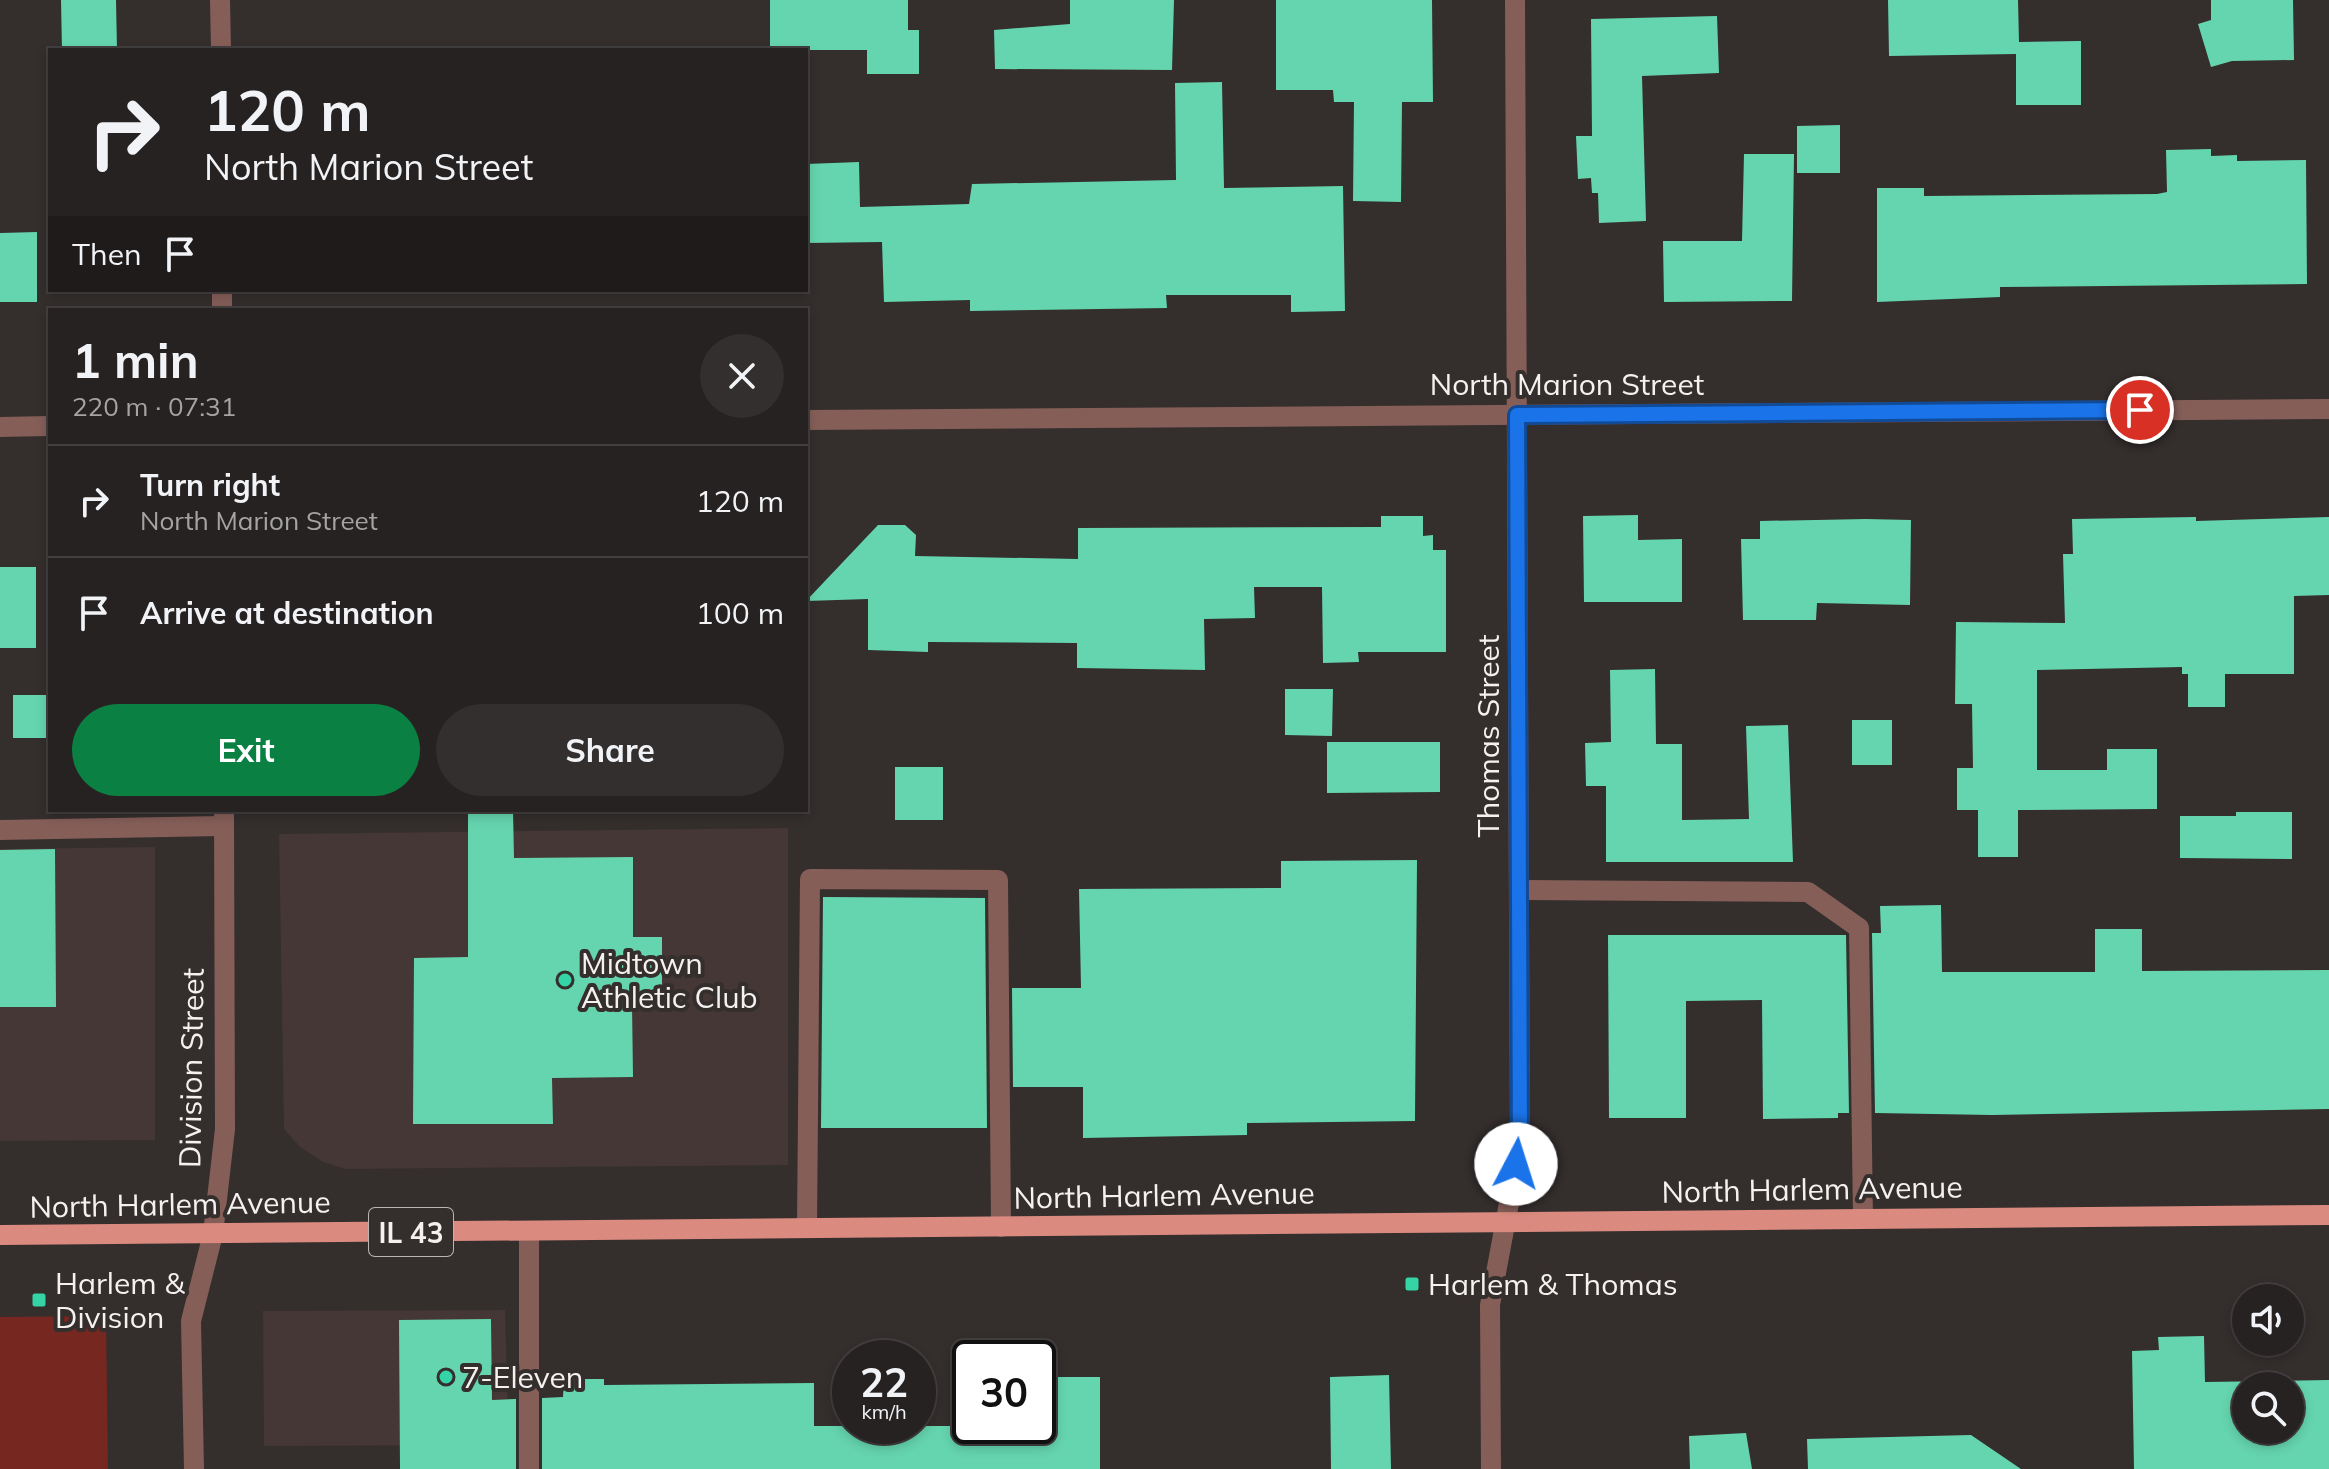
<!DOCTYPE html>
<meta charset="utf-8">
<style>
:root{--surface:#272222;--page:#332f2f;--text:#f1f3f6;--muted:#a4a4a5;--line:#433f40;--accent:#0b8043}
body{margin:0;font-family:Mulish,sans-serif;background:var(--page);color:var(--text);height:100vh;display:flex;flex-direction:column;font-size:30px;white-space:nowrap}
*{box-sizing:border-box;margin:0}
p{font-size:26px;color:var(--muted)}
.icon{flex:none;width:44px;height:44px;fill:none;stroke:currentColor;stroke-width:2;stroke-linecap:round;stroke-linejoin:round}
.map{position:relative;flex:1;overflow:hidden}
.details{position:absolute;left:48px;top:308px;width:760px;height:504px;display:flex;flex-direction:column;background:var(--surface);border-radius:0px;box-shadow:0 4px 12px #0003,0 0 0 2px var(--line)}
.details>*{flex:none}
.top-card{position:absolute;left:48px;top:48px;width:760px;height:244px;border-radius:0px;box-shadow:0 4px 12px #0003,0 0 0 2px var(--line);background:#272222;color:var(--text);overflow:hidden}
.buttons{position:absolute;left:2232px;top:1284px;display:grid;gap:16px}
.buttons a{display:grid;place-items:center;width:72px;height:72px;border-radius:50%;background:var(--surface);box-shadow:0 4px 12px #0003,0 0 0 2px var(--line);font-size:40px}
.speed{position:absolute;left:832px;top:1340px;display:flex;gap:16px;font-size:40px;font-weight:700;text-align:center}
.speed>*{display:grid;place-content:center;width:104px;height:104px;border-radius:50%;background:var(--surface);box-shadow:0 4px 12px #0003,0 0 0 2px var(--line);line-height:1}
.speed small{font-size:20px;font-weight:400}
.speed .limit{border:4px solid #111;border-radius:12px;background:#fff;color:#111}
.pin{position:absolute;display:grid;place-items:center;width:68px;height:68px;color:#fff;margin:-34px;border:4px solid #fff;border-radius:50%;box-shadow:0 2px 8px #0007}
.me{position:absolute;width:88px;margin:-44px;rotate:5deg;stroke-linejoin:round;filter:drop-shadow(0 0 6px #0008)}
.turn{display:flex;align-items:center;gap:28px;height:168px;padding:0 24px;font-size:36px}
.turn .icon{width:104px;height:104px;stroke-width:2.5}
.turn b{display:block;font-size:56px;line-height:68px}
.then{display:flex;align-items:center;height:76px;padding:0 24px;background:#0003;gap:16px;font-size:30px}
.round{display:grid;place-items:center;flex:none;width:84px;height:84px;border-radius:42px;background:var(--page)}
.headline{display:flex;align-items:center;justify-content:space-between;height:136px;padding:0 24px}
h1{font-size:48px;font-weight:700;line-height:60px}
.primary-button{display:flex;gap:16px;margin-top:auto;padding:16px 24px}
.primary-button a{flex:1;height:92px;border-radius:48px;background:var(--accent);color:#fff;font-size:32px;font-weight:700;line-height:92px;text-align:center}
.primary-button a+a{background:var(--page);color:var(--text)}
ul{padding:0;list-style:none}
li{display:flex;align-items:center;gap:24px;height:112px;padding:0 24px;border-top:2px solid var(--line)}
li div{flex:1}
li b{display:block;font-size:30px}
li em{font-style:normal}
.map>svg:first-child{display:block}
.built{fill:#443735}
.green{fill:#762720}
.building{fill:#65d5af;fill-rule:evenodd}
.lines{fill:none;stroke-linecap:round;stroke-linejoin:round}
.minor{stroke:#855e58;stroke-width:20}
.major{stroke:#da8a7f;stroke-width:20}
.route-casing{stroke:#114b97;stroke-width:20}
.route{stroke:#1a73e8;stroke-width:14}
.poi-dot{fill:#35d4a7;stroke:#342e2d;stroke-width:3}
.labels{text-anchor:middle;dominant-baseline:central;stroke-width:8;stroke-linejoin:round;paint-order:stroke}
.shield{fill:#342e2d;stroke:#bbb6b6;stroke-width:2}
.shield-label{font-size:28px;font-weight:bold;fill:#f5f1f1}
.street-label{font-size:30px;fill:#f5f1f1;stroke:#342e2d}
.poi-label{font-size:30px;fill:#f5f1f1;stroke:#342e2d;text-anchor:start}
</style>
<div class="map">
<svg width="2329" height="1469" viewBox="0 0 2329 1469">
<rect width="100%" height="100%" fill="#342e2d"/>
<g class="built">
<polygon points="788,828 788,1165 346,1169 323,1162 300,1147 284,1129 279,834"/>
<polygon points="155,847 155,1140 0,1141 0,849"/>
<polygon points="505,1310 509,1445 264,1446 263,1311"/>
</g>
<polygon class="green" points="106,1316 108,1469 0,1469 0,1317"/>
<g class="building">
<polygon points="61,0 116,0 117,50 62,50"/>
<polygon points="770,0 908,0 908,30 919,30 919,74 867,74 867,50 770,50"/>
<polygon points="1070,0 1174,0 1172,70 995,69 994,30 1070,24"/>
<polygon points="1276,0 1432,0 1433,102 1402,102 1401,202 1353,201 1354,102 1334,102 1333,90 1276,90"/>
<polygon points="1888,0 2018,0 2019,42 2081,41 2081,105 2016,105 2016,54 1889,56"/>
<polygon points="2211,0 2293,0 2294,60 2232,61 2211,67 2198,24 2211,20"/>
<polygon points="1717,16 1719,73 1642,76 1646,221 1599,223 1598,193 1592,193 1591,178 1578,179 1576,136 1592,136 1591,19"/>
<polygon points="1222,82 1224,188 1343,186 1345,311 1291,312 1291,295 1166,295 1167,308 970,311 970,300 884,302 882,242 806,243 806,164 859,162 860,207 969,204 972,184 1176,180 1175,83"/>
<polygon points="1840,125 1840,173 1797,173 1797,126"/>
<polygon points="2211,149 2211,156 2237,155 2237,161 2306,160 2307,284 2000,287 2000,297 1877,302 1877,188 1924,188 1924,196 2157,194 2167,192 2166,150"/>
<polygon points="1744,154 1794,154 1792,301 1664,302 1663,241 1742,241"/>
<polygon points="37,232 37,302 0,302 0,233"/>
<polygon points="1638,515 1638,540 1682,539 1682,602 1584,602 1583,516"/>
<polygon points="1381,516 1423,516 1423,536 1433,535 1433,550 1446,550 1446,652 1358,652 1359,662 1323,663 1322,587 1254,587 1255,618 1204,619 1205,670 1077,668 1077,643 928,642 928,652 868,650 868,599 806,601 878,525 905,525 916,535 915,556 1078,559 1078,528 1381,527"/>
<polygon points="2196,517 2196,521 2329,517 2329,595 2294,596 2294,674 2225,674 2225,707 2188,707 2188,674 2182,674 2182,667 2037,670 2037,770 2107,770 2107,749 2157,749 2157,809 2018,810 2018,857 1978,857 1978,810 1957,810 1957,768 1973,768 1972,704 1955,704 1956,622 2065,623 2063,554 2073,554 2072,519"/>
<polygon points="1866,519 1911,520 1910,605 1817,603 1816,620 1743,620 1741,539 1760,539 1760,521"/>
<rect x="0" y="567" width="36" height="81"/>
<polygon points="1655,669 1656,744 1682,744 1682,820 1749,819 1746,726 1788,725 1793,862 1606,862 1606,786 1586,786 1585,743 1611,742 1610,670"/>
<polygon points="1285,689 1333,689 1332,736 1285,735"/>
<rect x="13" y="695" width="37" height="43"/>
<rect x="1852" y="720" width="40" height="45"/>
<polygon points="1327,742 1440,742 1440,792 1327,793"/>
<rect x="895" y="767" width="48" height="53"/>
<polygon points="468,810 513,810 514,858 633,857 633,937 662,937 662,1003 632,1003 633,1077 552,1078 553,1124 413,1124 414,958 468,957"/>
<polygon points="2236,812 2292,812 2292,859 2180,858 2180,816 2236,816"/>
<polygon points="55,849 56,1007 0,1007 0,850"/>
<polygon points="1417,860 1415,1121 1247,1123 1247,1135 1083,1138 1083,1087 1013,1087 1012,988 1081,988 1079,889 1281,888 1281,861"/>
<polygon points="823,897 985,898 987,1128 821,1128"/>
<polygon points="1941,905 1942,972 2095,972 2095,929 2142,929 2142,971 2329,970 2329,1109 1992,1115 1875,1113 1872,933 1881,933 1880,906"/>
<polygon points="1608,935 1846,935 1849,1113 1838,1113 1838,1118 1763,1119 1762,1000 1686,1001 1686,1118 1609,1118"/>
<polygon points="491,1319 492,1400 516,1399 516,1469 400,1469 399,1320"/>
<path d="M2204,1336L2205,1382L2329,1380V1469H2134L2132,1351L2159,1350L2158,1337ZM2246,1386H2290V1430H2246Z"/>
<polygon points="1389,1375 1391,1469 1331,1469 1330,1377"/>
<polygon points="1038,1377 1100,1377 1100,1469 542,1469 542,1398 563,1397 564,1379 604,1379 604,1385 814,1383 814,1426 1038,1426"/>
<polygon points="1746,1433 1752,1469 1690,1469 1689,1436"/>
<polygon points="1971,1435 2021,1469 1808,1469 1807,1439"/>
</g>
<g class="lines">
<g class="minor">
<polyline points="220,0 221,50"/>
<polyline points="222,290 222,310"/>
<polyline points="806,420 2329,409"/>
<polyline points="0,427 50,426"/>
<polyline points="0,830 223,826"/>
<polyline points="1519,890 1808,892 1859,928 1863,1219"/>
<polyline points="807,1228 810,879 998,880 1001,1227"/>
<polyline points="529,1231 529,1469"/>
<polyline points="194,1469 191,1321 213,1234 225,1129 224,810"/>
<polyline points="1491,1469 1490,1305 1520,1144 1515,0"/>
</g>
<polyline class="major" points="0,1235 2329,1215"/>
</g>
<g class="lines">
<g class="route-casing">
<polyline id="route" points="1516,1164 1520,1144 1517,415 2140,410"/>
</g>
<use href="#route" class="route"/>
</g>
<g class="poi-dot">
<circle cx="565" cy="980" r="8"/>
<rect x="1404" y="1276" width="16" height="16" rx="4"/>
<rect x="31" y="1292" width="16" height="16" rx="4"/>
<circle cx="446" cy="1377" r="8"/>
</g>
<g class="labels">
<rect class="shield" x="369" y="1208" width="84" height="48" rx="6"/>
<g class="shield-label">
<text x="411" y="1232">IL 43</text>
</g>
<g class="street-label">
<text x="1567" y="384">North Marion Street</text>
<text transform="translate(1488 736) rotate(-90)">Thomas Street</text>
<text transform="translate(191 1068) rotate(-89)">Division Street</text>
<text transform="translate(1812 1189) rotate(-1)">North Harlem Avenue</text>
<text transform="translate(1164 1195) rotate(-1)">North Harlem Avenue</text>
<text transform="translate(180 1204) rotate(-1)">North Harlem Avenue</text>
</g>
<g class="poi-label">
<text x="581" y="963">Midtown<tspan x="581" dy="34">Athletic Club</tspan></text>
<text x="55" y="1283">Harlem &amp;<tspan x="55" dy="34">Division</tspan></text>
<text x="1428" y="1284">Harlem &amp; Thomas</text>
<text x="462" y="1377">7-Eleven</text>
</g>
</g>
</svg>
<div class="buttons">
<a><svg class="icon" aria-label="sound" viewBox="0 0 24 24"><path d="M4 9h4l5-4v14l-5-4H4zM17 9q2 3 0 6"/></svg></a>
<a><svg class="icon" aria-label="search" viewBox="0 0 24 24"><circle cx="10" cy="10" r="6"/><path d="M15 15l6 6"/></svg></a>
</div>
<div class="speed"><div>22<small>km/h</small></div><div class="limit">30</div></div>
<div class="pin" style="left:2140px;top:410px;background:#d93025"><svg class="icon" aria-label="arrive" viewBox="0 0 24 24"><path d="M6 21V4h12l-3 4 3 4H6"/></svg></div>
<svg class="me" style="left:1516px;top:1164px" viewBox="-20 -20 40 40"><circle r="19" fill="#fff"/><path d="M0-13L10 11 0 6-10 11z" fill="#1a73e8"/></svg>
<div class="top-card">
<div class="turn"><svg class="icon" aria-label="right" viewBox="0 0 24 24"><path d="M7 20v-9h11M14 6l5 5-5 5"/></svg><div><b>120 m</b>North Marion Street</div></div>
<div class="then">Then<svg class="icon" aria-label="arrive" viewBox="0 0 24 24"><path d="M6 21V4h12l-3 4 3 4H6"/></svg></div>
</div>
<section class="details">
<div class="headline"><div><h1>1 min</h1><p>220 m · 07:31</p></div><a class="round"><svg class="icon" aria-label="close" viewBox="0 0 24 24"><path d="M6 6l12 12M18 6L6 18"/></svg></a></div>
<ul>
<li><svg class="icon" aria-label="right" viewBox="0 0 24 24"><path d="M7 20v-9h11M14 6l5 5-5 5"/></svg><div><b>Turn right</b><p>North Marion Street</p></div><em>120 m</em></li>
<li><svg class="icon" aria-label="arrive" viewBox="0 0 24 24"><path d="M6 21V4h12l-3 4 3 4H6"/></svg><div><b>Arrive at destination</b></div><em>100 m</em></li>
</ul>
<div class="primary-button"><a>Exit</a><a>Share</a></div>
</section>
</div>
